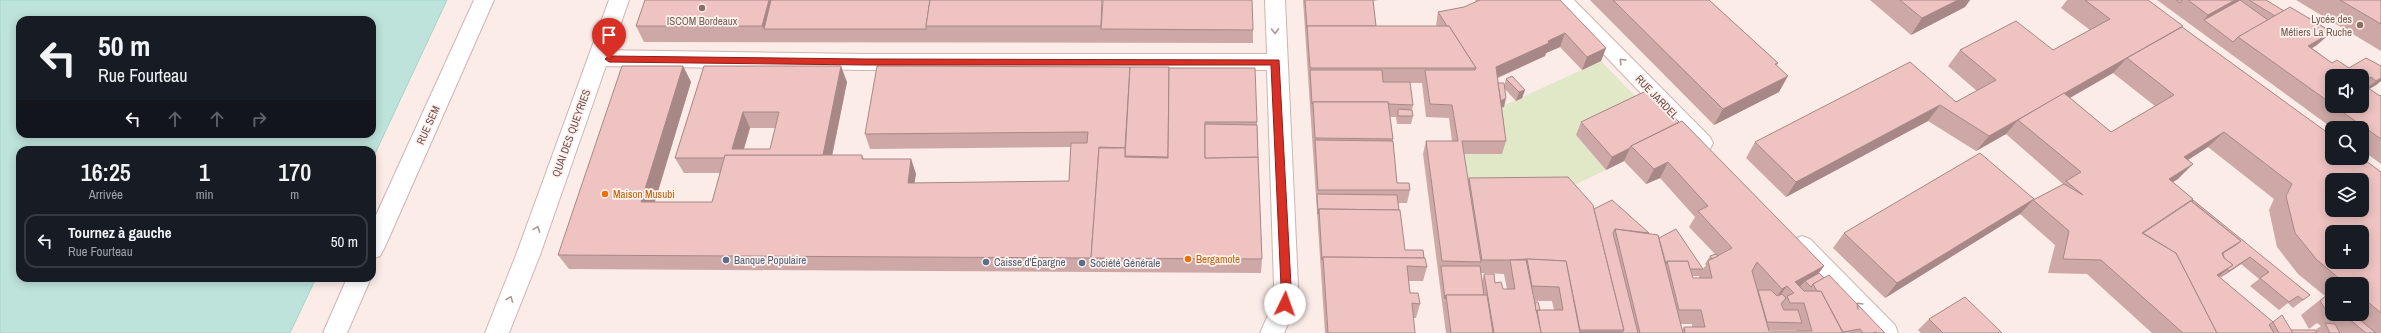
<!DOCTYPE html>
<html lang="fr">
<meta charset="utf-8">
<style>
:root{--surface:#171b24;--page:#242831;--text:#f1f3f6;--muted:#9ea1a6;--line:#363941}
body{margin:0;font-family:"Archivo Narrow",sans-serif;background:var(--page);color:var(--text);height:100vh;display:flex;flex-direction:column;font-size:15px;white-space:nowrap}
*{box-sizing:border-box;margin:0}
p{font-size:13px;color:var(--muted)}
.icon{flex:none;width:22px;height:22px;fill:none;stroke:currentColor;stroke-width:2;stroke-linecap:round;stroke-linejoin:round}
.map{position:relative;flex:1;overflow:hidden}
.sheet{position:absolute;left:16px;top:146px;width:360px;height:136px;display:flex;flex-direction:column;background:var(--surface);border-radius:12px;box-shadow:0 2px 10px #0003}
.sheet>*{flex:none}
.top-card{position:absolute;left:16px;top:16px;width:360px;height:122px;border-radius:12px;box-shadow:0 2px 10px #0003;background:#171b24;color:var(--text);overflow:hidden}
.buttons{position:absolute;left:2325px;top:69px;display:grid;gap:8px}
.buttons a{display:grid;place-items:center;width:44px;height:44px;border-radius:8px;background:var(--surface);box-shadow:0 2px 10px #0003;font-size:20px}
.pin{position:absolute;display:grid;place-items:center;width:34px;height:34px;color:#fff;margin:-41px -17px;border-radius:50% 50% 50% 0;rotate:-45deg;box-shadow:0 0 4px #0007}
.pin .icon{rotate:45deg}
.me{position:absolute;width:44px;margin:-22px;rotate:3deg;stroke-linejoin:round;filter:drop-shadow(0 0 3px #0008)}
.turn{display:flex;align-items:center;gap:14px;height:84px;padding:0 16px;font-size:18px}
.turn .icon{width:52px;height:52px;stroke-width:2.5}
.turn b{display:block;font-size:28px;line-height:34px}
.lanes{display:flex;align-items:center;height:38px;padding:0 16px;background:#0003;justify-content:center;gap:20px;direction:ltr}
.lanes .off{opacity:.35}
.eta{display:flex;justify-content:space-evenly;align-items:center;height:68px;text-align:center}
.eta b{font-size:24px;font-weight:600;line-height:28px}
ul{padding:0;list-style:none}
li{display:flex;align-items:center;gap:12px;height:54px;margin:0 8px 6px;padding:0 8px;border:2px solid var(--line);border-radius:12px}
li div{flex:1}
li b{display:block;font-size:15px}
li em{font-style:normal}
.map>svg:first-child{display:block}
.green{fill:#e0e8c7}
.water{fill:#bde3db;stroke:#a4d4ca;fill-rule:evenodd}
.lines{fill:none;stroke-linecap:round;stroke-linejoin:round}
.minor-casing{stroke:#ceb4b2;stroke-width:2}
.tertiary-casing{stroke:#ceb4b2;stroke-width:2}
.minor{fill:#fff;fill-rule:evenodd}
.tertiary{fill:#fff;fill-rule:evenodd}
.wall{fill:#cda8a6;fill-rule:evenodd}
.shaded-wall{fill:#a78887}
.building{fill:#eec3c1;stroke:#a78887;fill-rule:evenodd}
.oneway{stroke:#ab9595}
.route{fill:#d93025;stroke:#8d1f18}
.education-dot{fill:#8d6e63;stroke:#fef2ee;stroke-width:1.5}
.food-dot{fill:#e8710a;stroke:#fef2ee;stroke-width:1.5}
.service-dot{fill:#5c6f8a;stroke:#fef2ee;stroke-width:1.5}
.labels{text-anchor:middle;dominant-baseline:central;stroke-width:3.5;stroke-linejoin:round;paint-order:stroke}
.education-label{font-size:11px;fill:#785e54;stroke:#fef2ee;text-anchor:end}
.street-label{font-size:11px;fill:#734e4e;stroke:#fef2ee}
.food-label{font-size:11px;fill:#c56008;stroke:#fef2ee;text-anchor:start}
.service-label{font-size:11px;fill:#4e5e75;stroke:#fef2ee;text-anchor:start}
</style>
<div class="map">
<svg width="2381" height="333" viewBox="0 0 2381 333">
<rect width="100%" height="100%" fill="#fbece8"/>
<polygon class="green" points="1601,61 1642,103 1576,135 1606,170 1562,191 1464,192 1458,153 1496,109"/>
<path class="water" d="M0,0H447L372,160V150H20V278H316L290,333H0ZM20,20H372V134H20Z"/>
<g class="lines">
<g class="minor-casing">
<g id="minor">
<polygon points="1265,0 1285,0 1298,286 1297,304 1284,333 1260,333 1273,304 1274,286 1267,70 865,70 598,66 591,64 588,58 591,52 598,50 865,54 1267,54"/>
<polygon points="1552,0 1574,0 1710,137 1713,143 1710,149 1702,152 1694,149"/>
<polygon points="1802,236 1810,239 1895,325 1898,333 1870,333 1794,253 1791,246 1794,239"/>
</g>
</g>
<g class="tertiary-casing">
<g id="tertiary">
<polygon points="474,0 494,0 384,249 380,256 372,259 372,224"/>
<polygon points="609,0 629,0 540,255 509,333 485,333 516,255"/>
<polygon points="347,278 371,278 347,333 323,333"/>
</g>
</g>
<use href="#minor" class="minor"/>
<use href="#tertiary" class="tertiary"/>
</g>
<g class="wall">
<polygon points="645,0 1253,30 1253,43 644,42 636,26"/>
<path d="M1303,0H1379L1373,1L1376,26H1436L1438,12L1464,7L1476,2L1475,0H1560L1606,48L1601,61L1582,70L1560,47L1546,53L1545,56L1498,78V83L1504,86L1506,79L1525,90L1522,98L1516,101L1504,88V107H1502L1506,141L1502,154H1464L1468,180L1469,178L1594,209L1659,238L1703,269L1706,265L1705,264L1710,256L1715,254L1689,227L1695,217L1660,178L1646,184L1624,161L1606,170L1576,135L1581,122H1679L1824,266L1819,273L1885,333H1446L1423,154L1426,141H1452L1449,118L1426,117L1422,83H1410L1413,105L1412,110L1413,116L1411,124H1397L1396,117H1390L1393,139V141L1397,183L1410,190L1407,203H1398L1405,250L1424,258L1427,267L1423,281H1409L1410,293L1420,304L1416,318H1413L1415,333H1325ZM1481,273L1504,274L1507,289H1503L1484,274L1482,281ZM1692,276H1699V278H1693ZM1534,301H1552L1554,310H1540ZM1681,324H1692V327H1684L1682,330ZM1769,330H1796L1797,331H1769Z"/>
<polygon points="1590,0 1709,0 1778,63 1777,65 1779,92 1714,125"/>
<polygon points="1870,0 1970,0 1965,7 1911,35"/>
<path d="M2067,0H2148L2182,27L2381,172V333H2152L2087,274L2048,273L2055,245L2020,214L1885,298L1833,248L1844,233L2033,200L2063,184L2006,134L1976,151L1928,121L1786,197L1746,158L1755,142L1956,102L1977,91L1948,66L1960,50H2053L2090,30L2061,8ZM2113,73L2155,106L2111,132L2070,98ZM2208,147L2274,199L2269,210L2277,247L2298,274L2325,296L2301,315L2309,329L2317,323L2321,326L2315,330H2291L2273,322L2220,278L2241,264L2259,279L2250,286L2279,310L2288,303L2293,308L2310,295L2191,201L2193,199L2173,182L2178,179L2188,160ZM2332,284H2362V314H2332Z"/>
<path d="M2157,0H2266L2317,45L2312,48L2332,63L2349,68L2381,66V81L2376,85L2369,89L2380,96L2381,95V164L2362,150V128H2332ZM2332,76L2362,106H2332Z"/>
<polygon points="2296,0 2381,0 2381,51"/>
<path d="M683,66L691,82L655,202H712L720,173H684L675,158L704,66L847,82L832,155H862L864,159H911L916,174L914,183L1069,181L1071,147L870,149L865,134L1169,68L1257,122L1262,259L1261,273L569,269L558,255ZM750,128H775L770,149H744Z"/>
<polygon points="1929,319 2002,333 1921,333 1918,330"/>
</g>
<g class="shaded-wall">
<polygon points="769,0 780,0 764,29 762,26"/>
<polygon points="1958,0 1970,0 1965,7 1911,35 1922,18"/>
<polygon points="2235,0 2241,0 2236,6 2204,20 2208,15"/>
<polygon points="2332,32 2317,45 2294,59 2308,46"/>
<polygon points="1565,33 1560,47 1546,53 1545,56 1492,80 1496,67 1548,41"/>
<polygon points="1606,48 1601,61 1582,70 1587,57"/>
<polygon points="2127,58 2113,73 2024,124 2018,120 2006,134 1976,151 1989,136"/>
<polygon points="683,66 691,82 650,217 641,202"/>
<polygon points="841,66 847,82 829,171 823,155"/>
<polygon points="1788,76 1779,92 1714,125 1723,109"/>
<polygon points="2371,77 2362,85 2362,82"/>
<polygon points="2381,78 2381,81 2376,85 2362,93 2367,88"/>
<polygon points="1525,90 1522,98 1516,101 1519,92"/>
<polygon points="1506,98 1504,107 1496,109 1499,101"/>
<polygon points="1940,105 1928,121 1786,197 1796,182"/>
<polygon points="743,112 750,128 742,155 732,149"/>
<polygon points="2224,132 2208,147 2169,172 2184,157"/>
<polygon points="1630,148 1624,161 1606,170 1612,157"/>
<polygon points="911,159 916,174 912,198 908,183"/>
<polygon points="1668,162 1660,178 1646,184 1654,169"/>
<polygon points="2193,164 2178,179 2154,193 2169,179"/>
<polygon points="2034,199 2020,214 1885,298 1897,283"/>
<polygon points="2250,257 2241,264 2220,278 2229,271"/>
<polygon points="2233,265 2218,277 2217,275"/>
<polygon points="1824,266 1813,280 1805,281 1799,288 1795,282"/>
<polygon points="1787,286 1776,301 1772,304 1782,289"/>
</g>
<g class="building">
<polygon points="645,0 769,0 762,26 636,26"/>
<polygon points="771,0 930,0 926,26 926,29 764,29"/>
<polygon points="930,0 1102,0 1101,26 926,26"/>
<polygon points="1103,0 1252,0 1253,30 1101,29"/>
<polygon points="1305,0 1373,0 1376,26 1307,26 1307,28"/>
<polygon points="1480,0 1560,0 1606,48 1587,57 1565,33 1548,41 1549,43 1496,67 1506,141 1462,141 1481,262 1442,261 1426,141 1458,141 1452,105 1430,104 1425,70 1475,70 1476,68 1449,26 1447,26 1438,12 1464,7"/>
<polygon points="1613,0 1709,0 1778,63 1775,64 1788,76 1723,109"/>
<polygon points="1900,0 1958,0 1922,18"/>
<polygon points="2085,0 2148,0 2183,26 1989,136 1940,105 1796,182 1755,142 1910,62 1956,102 1996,80 1960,50 2016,21 2053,50 2110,19"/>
<polygon points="2176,0 2182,0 2180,3"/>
<polygon points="2188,0 2235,0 2208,15"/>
<polygon points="2240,0 2268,20 2238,37 2233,42 2204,20"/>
<polygon points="2249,0 2266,0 2284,11 2275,16"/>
<polygon points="2340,0 2381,0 2381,24"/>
<polygon points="2290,7 2332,32 2308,46 2332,63 2337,60 2349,68 2366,58 2381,66 2381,78 2376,81 2371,77 2362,82 2362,76 2332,76 2332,104 2238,37"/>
<polygon points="1307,26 1449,26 1476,68 1310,68"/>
<path d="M2182,27L2332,136V158H2362L2381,172V313L2362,297V284H2346L2317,260L2295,233L2286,196L2292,184L2224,132L2184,157L2193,164L2169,179L2193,199L2142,233L2176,253L2217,333H2183L2101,260L2063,259L2069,231L2033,200L2064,184L2083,195L2066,181L2081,172L2018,120L2064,93L2111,132L2174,95L2127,58ZM2332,180H2362V210H2332ZM2332,232H2362V262H2332Z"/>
<polygon points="622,66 683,66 641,202 712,202 725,155 862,155 862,159 911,159 908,183 1069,181 1071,143 1087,143 1088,132 865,134 877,66 1130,67 1125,148 1099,147 1091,258 558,255"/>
<path d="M704,66H841L823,155H725L724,158H675ZM743,112H779L770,149H732Z"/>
<polygon points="1130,67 1169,67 1168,157 1125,156"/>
<polygon points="1169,68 1255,68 1257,122 1205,122 1205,158 1258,157 1262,259 1091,258 1099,148 1125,148 1125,157 1168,158"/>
<polygon points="1310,70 1382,70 1383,82 1410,82 1413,105 1389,104 1388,102 1313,102 1312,104"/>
<polygon points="1512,76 1525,90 1519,92 1506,79"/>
<polygon points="2365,82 2370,86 2367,87 2362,84"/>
<polygon points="1498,83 1504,83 1506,98 1501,101"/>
<polygon points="2362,84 2380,96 2381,95 2381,139 2334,106 2362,106"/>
<polygon points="1648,90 1679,122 1631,146 1630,148 1612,157 1581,122"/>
<polygon points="1313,102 1388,102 1393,139 1315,138"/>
<polygon points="1398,109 1412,110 1413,116 1398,116"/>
<path d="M1682,121L1824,266L1795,282L1804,291H1821L1843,333H1685L1684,327H1705L1701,310H1679L1667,261H1688L1693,278H1712L1708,261L1732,248L1698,211L1708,206L1668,162L1654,169L1631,146ZM1757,262L1782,289L1787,286L1794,293L1787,296L1790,303H1804L1812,331H1769L1752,271Z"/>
<polygon points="1205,124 1257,125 1258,157 1205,158"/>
<polygon points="1315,140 1393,141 1397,183 1409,183 1410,190 1318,190"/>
<polygon points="1980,153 2034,199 1897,283 1844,233"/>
<polygon points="1568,177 1593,205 1624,330 1580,330 1566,261 1527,259 1510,260 1482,260 1469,178"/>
<polygon points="1317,194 1397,195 1399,210 1319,209 1318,214"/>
<polygon points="1612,200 1649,233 1615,229 1613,233 1638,333 1622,333 1624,330 1594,209"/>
<polygon points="2193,200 2310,295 2303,300 2298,296 2289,302 2260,278 2269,272 2250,257 2229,271 2227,269 2233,265 2224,258 2223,253 2236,245 2241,241 2192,201"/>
<polygon points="2191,201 2241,241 2222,253 2224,258 2233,265 2217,275 2273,322 2269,325 2274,333 2217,333 2176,253 2143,233"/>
<polygon points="1319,209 1400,210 1405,250 1423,250 1424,258 1323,257 1322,260"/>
<polygon points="1615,229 1658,235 1683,333 1640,333"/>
<polygon points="1676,229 1703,269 1690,269 1688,261 1667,261 1666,264 1659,238"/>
<polygon points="1716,254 1718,256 1712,259 1710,256"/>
<polygon points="1323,257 1425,258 1427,267 1407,266 1410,293 1418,293 1420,304 1412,303 1415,333 1328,333"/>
<polygon points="1527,259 1566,261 1580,333 1541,333 1537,310 1563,310 1559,287 1532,286"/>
<polygon points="1510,260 1526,260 1541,333 1494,333 1484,274 1494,274 1495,283 1501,282 1503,289 1515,289"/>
<polygon points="1441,266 1480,266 1484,295 1446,295 1445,299"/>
<polygon points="1819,273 1824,278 1813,284 1811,287 1805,281"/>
<polygon points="1829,275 1885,333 1877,333 1876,332 1872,333 1863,333 1860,329 1843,332 1821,291 1817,291 1813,284"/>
<polygon points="1758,290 1771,290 1777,296 1782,294 1786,298 1781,304 1784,310 1798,310 1802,323 1767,322"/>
<polygon points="2328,294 2332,297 2332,313 2329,315 2320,301"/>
<polygon points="1446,295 1487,295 1493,333 1451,333"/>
<polygon points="1965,297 2002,333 1943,333 1929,319"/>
<polygon points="1535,302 1538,302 1540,310 1537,310 1536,311"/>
<polygon points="2343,314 2353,314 2376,333 2366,333"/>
<polygon points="2282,315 2293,333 2279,333 2273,322"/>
<polygon points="2325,323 2335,324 2340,333 2330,333"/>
<polygon points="2291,330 2315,330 2317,333 2293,333"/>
<rect x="1580" y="332" width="41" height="1"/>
</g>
<defs><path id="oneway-chevron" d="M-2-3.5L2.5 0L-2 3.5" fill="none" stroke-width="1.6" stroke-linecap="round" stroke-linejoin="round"/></defs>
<g class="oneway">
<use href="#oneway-chevron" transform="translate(1275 31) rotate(89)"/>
<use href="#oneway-chevron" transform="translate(1622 61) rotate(-134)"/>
<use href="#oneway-chevron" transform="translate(537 229) rotate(-70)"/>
<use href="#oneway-chevron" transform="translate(510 299) rotate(-69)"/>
<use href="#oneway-chevron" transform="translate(1859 305) rotate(-134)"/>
</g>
<polygon class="route" points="609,56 865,59 1279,60 1291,286 1290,304 1285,308 1280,304 1281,286 1271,65 865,65 609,62 605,59"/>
<g class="education-dot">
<circle cx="702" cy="8" r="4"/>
<circle cx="2360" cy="25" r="4"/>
</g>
<g class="food-dot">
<circle cx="605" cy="194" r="4"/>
<circle cx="1188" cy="259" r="4"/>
</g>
<g class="service-dot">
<circle cx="726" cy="260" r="4"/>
<circle cx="986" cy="262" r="4"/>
<circle cx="1082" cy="263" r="4"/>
</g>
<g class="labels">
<g class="education-label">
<text x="2352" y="19">Lycée des<tspan x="2352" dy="13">Métiers La Ruche</tspan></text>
<text x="702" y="21" text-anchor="middle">ISCOM Bordeaux</text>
</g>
<g class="street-label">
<text transform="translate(1657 97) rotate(46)">RUE JARDEL</text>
<text transform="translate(428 125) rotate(-66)">RUE SEM</text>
<text transform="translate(571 133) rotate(-70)">QUAI DES QUEYRIES</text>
</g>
<g class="food-label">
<text x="613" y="194">Maison Musubi</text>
<text x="1196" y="259">Bergamote</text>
</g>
<g class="service-label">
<text x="734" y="260">Banque Populaire</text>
<text x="994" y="262">Caisse d'Épargne</text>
<text x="1090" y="263">Société Générale</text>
</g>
</g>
</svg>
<div class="buttons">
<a><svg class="icon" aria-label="sound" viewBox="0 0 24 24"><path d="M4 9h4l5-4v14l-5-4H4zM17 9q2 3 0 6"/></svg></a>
<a><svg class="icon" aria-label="search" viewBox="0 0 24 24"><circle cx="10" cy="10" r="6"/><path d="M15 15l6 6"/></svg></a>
<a><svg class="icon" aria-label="layers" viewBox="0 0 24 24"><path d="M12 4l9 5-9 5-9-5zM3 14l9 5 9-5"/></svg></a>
<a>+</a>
<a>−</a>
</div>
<div class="pin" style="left:609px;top:59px;background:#d93025"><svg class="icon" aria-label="arrive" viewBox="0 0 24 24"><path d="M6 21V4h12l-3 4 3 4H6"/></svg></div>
<svg class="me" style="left:1285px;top:304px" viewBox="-20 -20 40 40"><circle r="19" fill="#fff"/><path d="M0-13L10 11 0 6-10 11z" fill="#d93025"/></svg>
<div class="top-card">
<div class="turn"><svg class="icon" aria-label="left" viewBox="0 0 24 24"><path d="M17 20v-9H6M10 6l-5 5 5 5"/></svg><div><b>50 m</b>Rue Fourteau</div></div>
<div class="lanes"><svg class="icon" aria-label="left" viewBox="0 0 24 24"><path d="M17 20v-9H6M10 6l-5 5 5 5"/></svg><svg class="icon off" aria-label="ahead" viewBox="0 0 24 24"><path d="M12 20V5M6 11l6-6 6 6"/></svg><svg class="icon off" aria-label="ahead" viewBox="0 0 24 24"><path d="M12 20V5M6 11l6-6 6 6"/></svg><svg class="icon off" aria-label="right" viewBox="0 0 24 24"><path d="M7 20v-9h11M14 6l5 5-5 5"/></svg></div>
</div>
<section class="sheet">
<div class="eta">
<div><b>16:25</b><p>Arrivée</p></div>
<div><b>1</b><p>min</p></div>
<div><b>170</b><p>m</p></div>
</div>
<ul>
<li><svg class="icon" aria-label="left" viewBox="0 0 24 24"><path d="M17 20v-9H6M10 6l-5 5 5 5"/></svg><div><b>Tournez à gauche</b><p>Rue Fourteau</p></div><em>50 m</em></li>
</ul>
</section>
</div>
